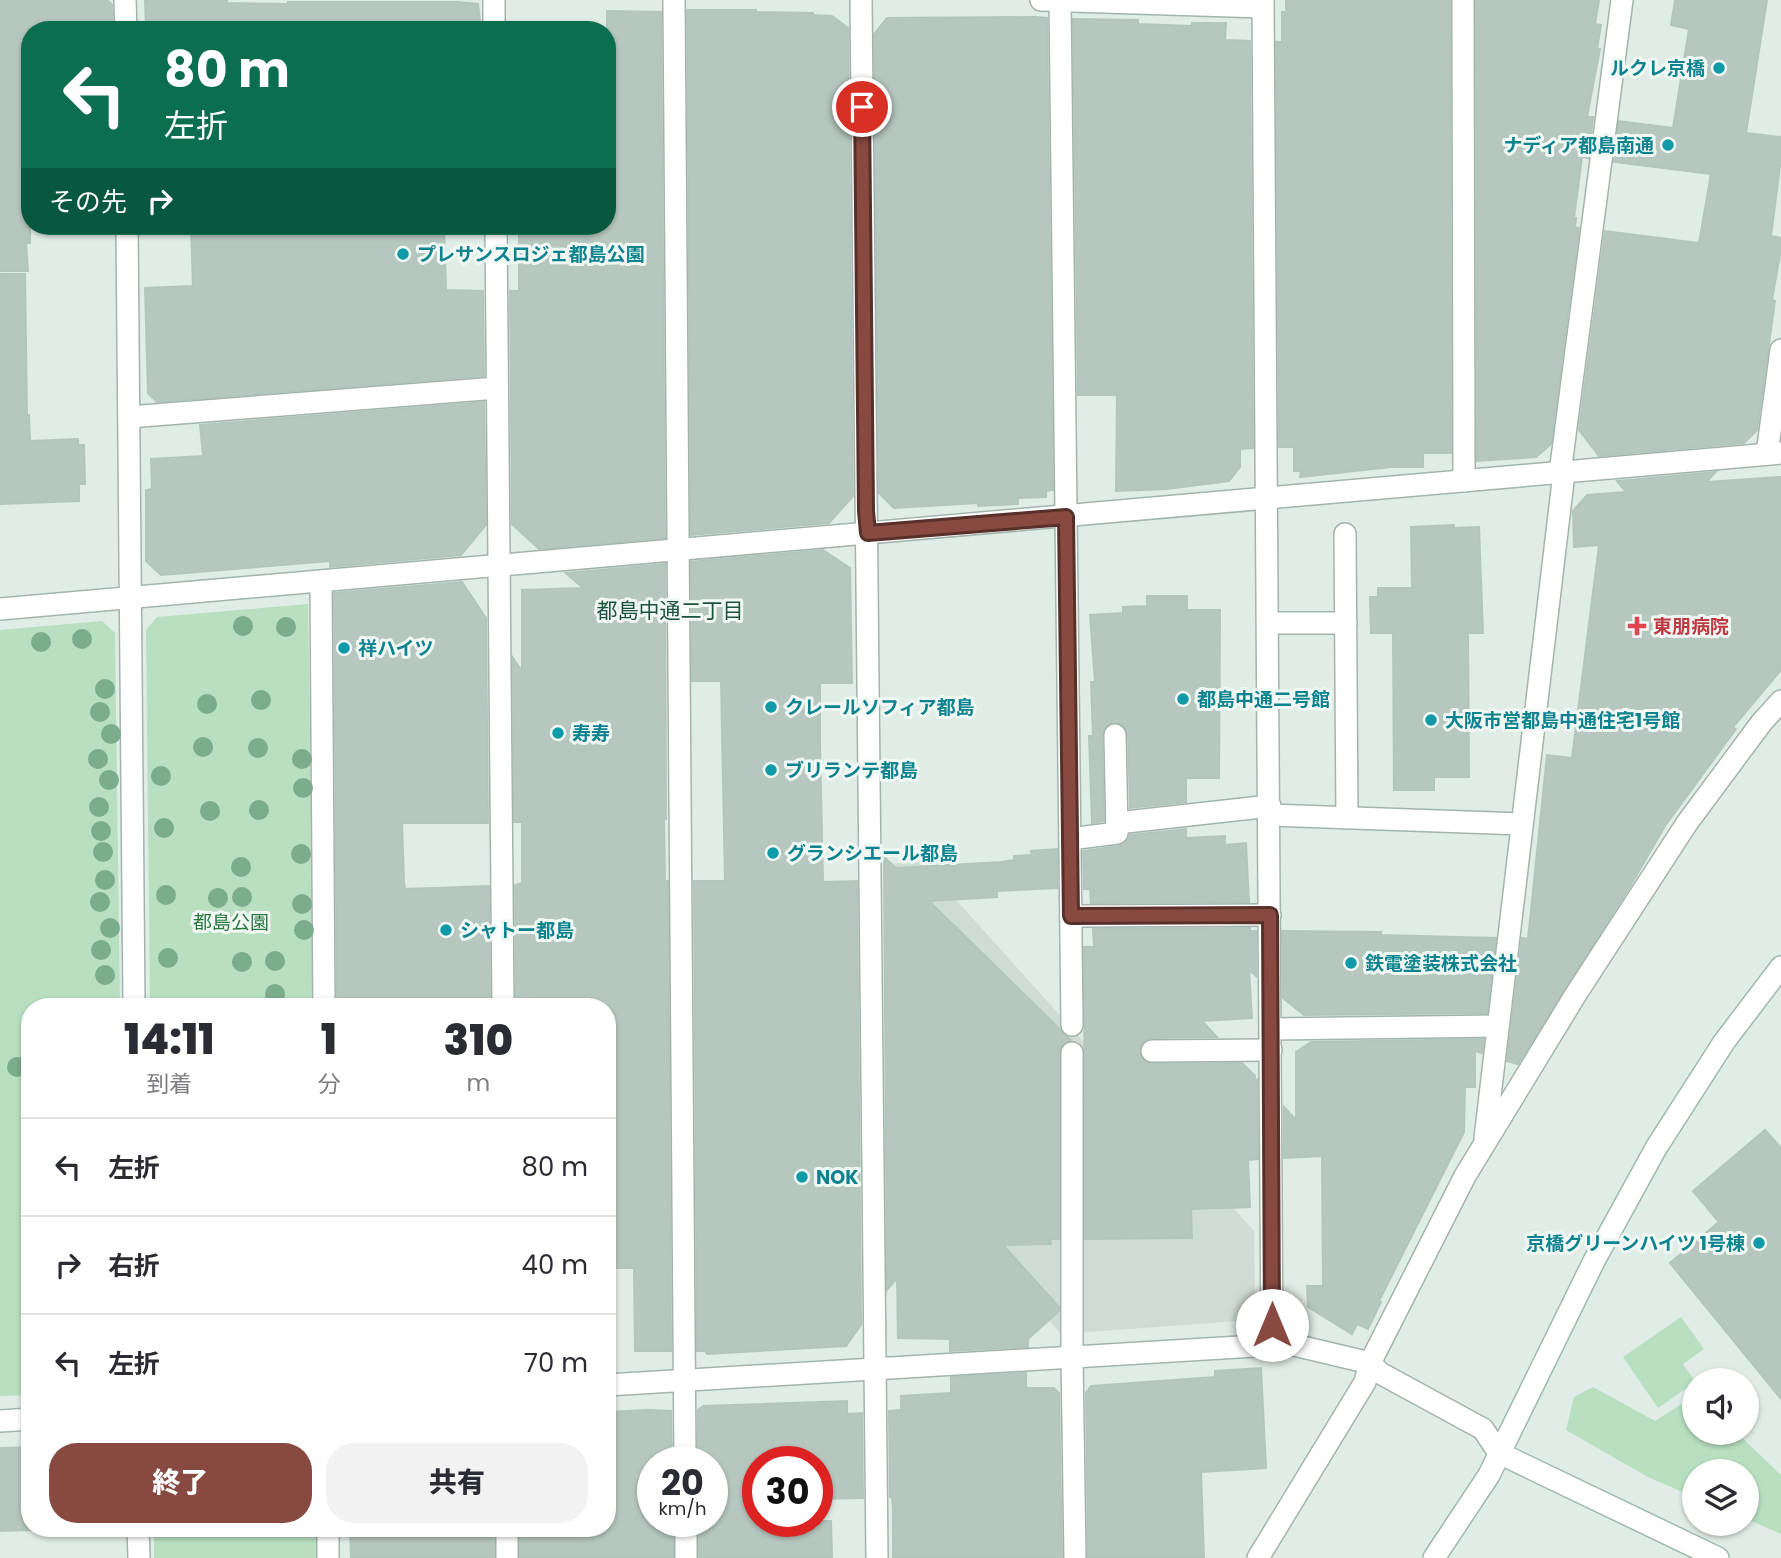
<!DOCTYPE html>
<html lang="ja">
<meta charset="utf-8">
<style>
:root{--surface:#fff;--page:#f2f2f3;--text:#2b2b33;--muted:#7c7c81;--line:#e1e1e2;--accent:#884a40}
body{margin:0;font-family:Poppins,"Noto Sans JP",sans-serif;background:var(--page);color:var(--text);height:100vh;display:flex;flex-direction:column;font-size:26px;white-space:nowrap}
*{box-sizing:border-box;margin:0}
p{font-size:23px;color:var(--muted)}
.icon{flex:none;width:38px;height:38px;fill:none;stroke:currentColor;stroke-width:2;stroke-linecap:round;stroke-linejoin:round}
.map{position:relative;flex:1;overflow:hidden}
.sheet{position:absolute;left:21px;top:998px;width:595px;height:539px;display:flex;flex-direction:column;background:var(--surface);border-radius:28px;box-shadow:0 2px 5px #0004}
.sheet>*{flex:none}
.banner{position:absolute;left:21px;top:21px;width:595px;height:214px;border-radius:28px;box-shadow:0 2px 5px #0004;background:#0b6e4f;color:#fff;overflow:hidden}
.tools{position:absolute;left:1682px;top:1368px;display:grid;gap:14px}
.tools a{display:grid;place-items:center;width:77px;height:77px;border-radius:50%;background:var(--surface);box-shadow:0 2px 5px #0004;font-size:35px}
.speed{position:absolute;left:637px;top:1446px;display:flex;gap:14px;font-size:35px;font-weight:700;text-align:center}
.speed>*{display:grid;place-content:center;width:91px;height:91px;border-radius:50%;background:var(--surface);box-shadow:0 2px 5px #0004;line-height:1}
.speed small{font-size:18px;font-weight:400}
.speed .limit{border:10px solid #d22;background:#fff;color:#111}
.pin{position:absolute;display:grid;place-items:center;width:60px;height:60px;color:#fff;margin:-30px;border:4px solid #fff;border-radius:50%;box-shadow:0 2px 7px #0007}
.me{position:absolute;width:77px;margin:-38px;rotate:0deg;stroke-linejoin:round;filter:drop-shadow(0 0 5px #0008)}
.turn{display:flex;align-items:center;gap:24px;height:147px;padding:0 28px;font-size:32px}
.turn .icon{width:91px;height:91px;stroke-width:2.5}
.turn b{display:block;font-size:49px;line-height:60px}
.then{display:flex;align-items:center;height:66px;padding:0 28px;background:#0003;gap:14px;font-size:26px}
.eta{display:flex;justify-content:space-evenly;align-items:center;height:119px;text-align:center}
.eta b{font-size:42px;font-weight:800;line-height:49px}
.primary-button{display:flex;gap:14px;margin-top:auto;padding:14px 28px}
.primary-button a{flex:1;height:80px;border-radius:28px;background:var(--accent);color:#fff;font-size:28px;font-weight:800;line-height:80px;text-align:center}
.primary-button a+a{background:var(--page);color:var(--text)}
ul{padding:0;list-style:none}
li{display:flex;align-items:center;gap:21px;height:98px;padding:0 28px;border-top:2px solid var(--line)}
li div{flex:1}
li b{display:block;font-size:26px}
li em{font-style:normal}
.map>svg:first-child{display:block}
.built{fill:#cfdcd5}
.green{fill:#b8dfc0}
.building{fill:#b6c7bf;stroke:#b3c6bd;stroke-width:2}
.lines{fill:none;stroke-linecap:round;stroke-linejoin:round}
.lane-casing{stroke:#a3b4ad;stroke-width:24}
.street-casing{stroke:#a3b4ad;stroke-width:24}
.secondary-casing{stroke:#9eb9ae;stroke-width:24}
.lane{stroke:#fff;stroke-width:21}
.street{stroke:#fff;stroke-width:21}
.secondary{stroke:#fff;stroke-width:21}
.tree{fill:#7bac8b}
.route-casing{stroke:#58302a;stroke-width:18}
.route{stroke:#884a40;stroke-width:12}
.culture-dot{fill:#0f9aa8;stroke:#f1f8f4;stroke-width:2.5}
.health-dot{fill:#e0444e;stroke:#f1f8f4;stroke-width:2.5}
.labels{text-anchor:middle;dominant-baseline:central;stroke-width:6;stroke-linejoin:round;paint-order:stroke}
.culture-label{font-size:19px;font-weight:bold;fill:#0d838f;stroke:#f1f8f4;text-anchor:start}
.health-label{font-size:19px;font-weight:bold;fill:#be3a42;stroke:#f1f8f4;text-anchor:start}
.park-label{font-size:19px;fill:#287741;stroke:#f1f8f4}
.neighbourhood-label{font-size:21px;fill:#1b5140;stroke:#f1f8f4}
</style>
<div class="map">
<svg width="1781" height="1558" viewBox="0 0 1781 1558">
<rect width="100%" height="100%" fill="#e0ece6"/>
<polygon class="built" points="922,862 1254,1231 1255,1302 1237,1321 1061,1334 889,1143 886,864"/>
<g class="green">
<polygon points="308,604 314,1006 150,1006 146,630 157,617"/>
<polygon points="102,621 115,633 120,1006 30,1006 30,1395 0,1396 0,630"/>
<polygon points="1681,1317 1704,1349 1683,1364 1695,1381 1694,1383 1658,1408 1623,1357"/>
<polygon points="1593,1387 1655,1421 1686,1401 1694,1399 1694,1433 1737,1433 1781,1475 1781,1534 1747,1519 1746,1472 1694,1472 1694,1497 1648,1477 1566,1430 1574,1397"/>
<rect x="154" y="1528" width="162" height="30"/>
</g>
<g class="building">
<polygon points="0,0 107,0 112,5 113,30 30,30 30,243 26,243 28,271 0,271"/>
<polygon points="145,0 227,0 227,3 288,4 288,2 458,2 478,4 481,30 146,30"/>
<polygon points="1286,0 1450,0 1451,453 1423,453 1423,467 1391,467 1300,477 1301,471 1294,471 1294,447 1279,447 1276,42 1282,42 1282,12 1286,12"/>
<polygon points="1476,0 1599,0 1595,24 1601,25 1597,49 1600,49 1587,117 1593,117 1588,158 1582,157 1574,218 1576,218 1575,227 1579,228 1551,444 1536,457 1477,461"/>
<polygon points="1675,0 1767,0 1746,133 1781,137 1781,158 1771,236 1781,238 1781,249 1772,300 1775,301 1757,430 1744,443 1599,456 1579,430 1605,231 1699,243 1711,174 1614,162 1619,121 1673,128 1689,29 1671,25"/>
<polygon points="687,10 756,10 756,12 813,13 813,15 832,16 848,28 853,496 829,523 691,535"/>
<polygon points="607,11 661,12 665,538 539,549 512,524 510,291 519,291 519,231 607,228"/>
<polygon points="1035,17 1047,18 1053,490 1046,491 1046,497 1018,498 1018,504 978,506 978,503 894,508 879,493 874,34 887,18"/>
<polygon points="1073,19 1138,20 1138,24 1192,26 1192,23 1226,23 1225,40 1250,41 1253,448 1240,449 1240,467 1229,481 1166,489 1116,491 1117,395 1078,395"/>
<polygon points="191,226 444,226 446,290 483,291 484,376 157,402 148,393 145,288 193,286"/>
<polygon points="0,274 25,274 27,415 29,415 30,441 78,439 78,445 84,445 85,484 79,484 79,501 0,504"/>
<polygon points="484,402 486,525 461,555 330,567 330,561 161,575 146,561 146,490 152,489 151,459 203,456 200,425"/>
<polygon points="1716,472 1706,482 1781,477 1781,670 1733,727 1736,729 1665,826 1632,883 1518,1064 1507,1061 1522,938 1528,939 1547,755 1572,758 1599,545 1574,547 1573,511 1587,495 1626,492 1617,481"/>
<polygon points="1454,525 1454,528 1479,527 1483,633 1468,633 1469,777 1434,777 1434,790 1394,790 1393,633 1371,633 1370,597 1378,597 1378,588 1412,588 1411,527"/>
<polygon points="823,550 850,568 852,683 820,683 820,743 823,882 857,881 861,1325 846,1346 707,1354 705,1351 697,1351 694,881 725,881 721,681 692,681 691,562"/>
<polygon points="665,564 666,819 664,819 665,881 668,881 671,1351 635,1351 634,1268 607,1268 607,1006 516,1006 515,885 522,883 522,822 514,822 513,658 522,671 522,590 583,588 566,573"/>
<polygon points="462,582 486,618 488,823 402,823 404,883 405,889 489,886 490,1006 337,1006 334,593"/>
<polygon points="1147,596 1187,596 1187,610 1220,610 1219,778 1186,778 1186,802 1130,808 1128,734 1122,724 1115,722 1109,724 1104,728 1102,735 1104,821 1092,823 1089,736 1093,736 1091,682 1095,682 1090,615 1123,613 1123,607 1147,606"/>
<polygon points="1186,829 1186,838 1225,836 1225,845 1246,843 1249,902 1091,903 1090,889 1084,889 1084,887 1083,851 1119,846 1125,843 1130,835"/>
<polygon points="1057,849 1057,888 997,891 997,897 929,901 1071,1040 1061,1046 1059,1053 1059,1239 1050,1239 1051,1244 1003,1245 1059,1307 1059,1311 1028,1339 1028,1347 950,1351 950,1339 898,1338 897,1278 887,1290 884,857 896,868 1001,862 1014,860 1014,856 1032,855 1031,851"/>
<polygon points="1250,928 1250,931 1256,931 1256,976 1249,970 1252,1018 1202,1021 1217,1037 1151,1038 1145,1040 1139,1050 1141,1058 1152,1064 1242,1063 1255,1076 1255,1082 1257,1080 1258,1159 1248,1160 1250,1207 1191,1209 1192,1238 1085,1239 1084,947 1094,947 1093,929"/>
<polygon points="1282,931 1381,932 1381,935 1496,938 1487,1013 1304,1015 1283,998"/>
<polygon points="1484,1039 1482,1053 1475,1051 1475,1087 1465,1087 1464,1132 1379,1301 1381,1302 1368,1329 1357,1324 1352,1334 1308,1307 1307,1286 1323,1286 1322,1156 1284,1158 1284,1107 1296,1120 1296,1052 1311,1042"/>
<polygon points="1765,1130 1781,1148 1781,1399 1670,1263 1719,1222 1693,1191"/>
<polygon points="1261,1368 1266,1468 1201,1472 1204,1558 1088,1558 1086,1393 1091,1386 1215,1377 1215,1371"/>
<polygon points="1026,1373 1026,1388 1054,1388 1059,1393 1062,1558 893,1558 893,1508 892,1497 890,1497 889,1411 901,1410 901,1396 951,1393 951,1377"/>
<polygon points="847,1401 847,1414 862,1413 863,1498 817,1499 817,1461 758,1461 758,1521 831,1521 832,1558 699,1558 699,1521 712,1521 712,1461 698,1461 698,1410 703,1406"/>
<polygon points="648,1410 671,1411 672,1461 653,1461 653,1521 673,1521 673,1558 520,1558 520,1528 607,1528 607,1412"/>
<polygon points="30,1447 30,1530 0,1531 0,1448"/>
<polygon points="350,1528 494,1528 494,1558 351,1558"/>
</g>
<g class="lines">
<g class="lane-casing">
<g id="lane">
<polyline points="1345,534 1347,818"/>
<polyline points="1269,623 1346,623"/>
<polyline points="1270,815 1522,824"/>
<polyline points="1117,823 1270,806"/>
<polyline points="1070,839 1117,833 1115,735"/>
<polyline points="1072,1053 1072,1357"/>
</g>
</g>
<g class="street-casing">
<g id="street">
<polyline points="125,0 126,30"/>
<polyline points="494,0 494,30"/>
<polyline points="674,0 685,1461"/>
<polyline points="861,0 877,1558"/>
<polyline points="1041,0 1263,7"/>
<polyline points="1263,0 1272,1345"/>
<polyline points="1463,0 1464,481"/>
<polyline points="1060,1 1072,1025"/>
<polyline points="127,226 134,1006"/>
<polyline points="496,226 503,1006"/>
<polyline points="129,417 497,388"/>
<polyline points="1767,454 1781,350"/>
<polyline points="1560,473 1622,0"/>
<polyline points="321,581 324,1006"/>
<polyline points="0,609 1781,453"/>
<polyline points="1071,916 1270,915"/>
<polyline points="1271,1029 1497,1026"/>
<polyline points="1152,1051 1271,1050"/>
<polyline points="1485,1138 1564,473"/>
<polyline points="1072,1357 1075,1558"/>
<polyline points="607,1385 1290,1344 1370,1363 1380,1373 1483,1429 1499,1453"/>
<polyline points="0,1421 30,1419"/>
<polyline points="686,1521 686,1558"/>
<polyline points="138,1528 139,1558"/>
<polyline points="328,1528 328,1558"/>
<polyline points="507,1528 507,1558"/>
<polyline points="1258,1558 1365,1382 1370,1363 1465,1176 1576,994 1687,823 1762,722 1781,701"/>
</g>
</g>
<g class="secondary-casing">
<g id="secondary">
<polyline points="1499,1453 1718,1558"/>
<polyline points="1434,1558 1489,1475 1594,1261 1656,1148 1724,1042 1781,967"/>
</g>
</g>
<use href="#lane" class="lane"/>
<use href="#street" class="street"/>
<use href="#secondary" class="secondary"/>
</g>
<g class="tree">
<circle cx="243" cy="626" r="10"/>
<circle cx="286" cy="627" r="10"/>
<circle cx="82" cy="639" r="10"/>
<circle cx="41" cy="642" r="10"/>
<circle cx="105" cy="689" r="10"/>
<circle cx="261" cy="700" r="10"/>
<circle cx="207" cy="704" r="10"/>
<circle cx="100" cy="712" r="10"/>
<circle cx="111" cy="734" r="10"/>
<circle cx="203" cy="747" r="10"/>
<circle cx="258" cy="748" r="10"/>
<circle cx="98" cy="759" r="10"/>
<circle cx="302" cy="759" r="10"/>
<circle cx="161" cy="776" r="10"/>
<circle cx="109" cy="780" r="10"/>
<circle cx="303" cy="788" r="10"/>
<circle cx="99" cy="807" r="10"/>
<circle cx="259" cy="810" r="10"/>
<circle cx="210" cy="811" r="10"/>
<circle cx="164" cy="828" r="10"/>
<circle cx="101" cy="831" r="10"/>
<circle cx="103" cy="852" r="10"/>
<circle cx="301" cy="854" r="10"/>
<circle cx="241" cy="867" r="10"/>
<circle cx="105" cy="880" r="10"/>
<circle cx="166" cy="895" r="10"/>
<circle cx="242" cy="897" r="10"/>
<circle cx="218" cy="898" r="10"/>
<circle cx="100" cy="902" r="10"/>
<circle cx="302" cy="904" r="10"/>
<circle cx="110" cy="928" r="10"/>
<circle cx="304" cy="930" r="10"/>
<circle cx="101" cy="950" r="10"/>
<circle cx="168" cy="958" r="10"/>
<circle cx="275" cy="961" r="10"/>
<circle cx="242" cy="962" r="10"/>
<circle cx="105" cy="975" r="10"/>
<circle cx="275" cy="994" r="10"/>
<circle cx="17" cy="1067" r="10"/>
</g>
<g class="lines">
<g class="route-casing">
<polyline id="route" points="862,107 866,511 868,533 1066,517 1071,916 1270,915 1272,1325"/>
</g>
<use href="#route" class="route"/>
</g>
<g class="culture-dot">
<circle cx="1719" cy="68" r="7"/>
<circle cx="1668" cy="145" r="7"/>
<circle cx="403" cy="254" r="7"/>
<circle cx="344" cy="648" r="7"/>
<circle cx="1183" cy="699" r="7"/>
<circle cx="771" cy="707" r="7"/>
<circle cx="1431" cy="720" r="7"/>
<circle cx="558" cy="733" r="7"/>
<circle cx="771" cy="770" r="7"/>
<circle cx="773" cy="853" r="7"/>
<circle cx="446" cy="930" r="7"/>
<circle cx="1351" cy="963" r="7"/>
<circle cx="802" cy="1177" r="7"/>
<circle cx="1759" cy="1243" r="7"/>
</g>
<path class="health-dot" d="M1633.5 615.5h7v7h7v7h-7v7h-7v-7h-7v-7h7z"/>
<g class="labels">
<g class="culture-label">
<text x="1705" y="68" text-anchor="end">ルクレ京橋</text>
<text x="1654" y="145" text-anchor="end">ナディア都島南通</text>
<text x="417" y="254">プレサンスロジェ都島公園</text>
<text x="358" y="648">祥ハイツ</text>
<text x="1197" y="699">都島中通二号館</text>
<text x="785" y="707">クレールソフィア都島</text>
<text x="1445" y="720">大阪市営都島中通住宅1号館</text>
<text x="572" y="733">寿寿</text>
<text x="785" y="770">ブリランテ都島</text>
<text x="787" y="853">グランシエール都島</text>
<text x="460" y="930">シャトー都島</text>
<text x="1365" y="963">鉄電塗装株式会社</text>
<text x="816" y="1177">NOK</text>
<text x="1745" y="1243" text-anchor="end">京橋グリーンハイツ 1号棟</text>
</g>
<g class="health-label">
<text x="1653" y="626">東朋病院</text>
</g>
<g class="park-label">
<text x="231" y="922">都島公園</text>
</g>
<g class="neighbourhood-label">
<text x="670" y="610">都島中通二丁目</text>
</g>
</g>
</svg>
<div class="tools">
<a><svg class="icon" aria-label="sound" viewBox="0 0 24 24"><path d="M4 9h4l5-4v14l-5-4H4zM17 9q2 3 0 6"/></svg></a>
<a><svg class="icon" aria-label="layers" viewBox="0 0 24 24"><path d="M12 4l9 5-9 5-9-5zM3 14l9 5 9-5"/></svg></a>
</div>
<div class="speed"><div>20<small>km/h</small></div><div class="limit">30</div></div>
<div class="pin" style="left:862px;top:107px;background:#d93025"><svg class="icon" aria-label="arrive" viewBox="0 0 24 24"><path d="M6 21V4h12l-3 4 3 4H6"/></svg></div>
<svg class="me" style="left:1272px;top:1325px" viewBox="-20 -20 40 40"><circle r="19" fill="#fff"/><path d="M0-13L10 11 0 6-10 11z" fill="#884a40"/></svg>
<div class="banner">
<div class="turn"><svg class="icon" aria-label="left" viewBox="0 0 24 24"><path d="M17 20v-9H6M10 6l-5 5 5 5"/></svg><div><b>80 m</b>左折</div></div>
<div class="then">その先<svg class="icon" aria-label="right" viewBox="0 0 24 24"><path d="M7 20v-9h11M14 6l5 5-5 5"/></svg></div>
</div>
<section class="sheet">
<div class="eta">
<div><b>14:11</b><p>到着</p></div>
<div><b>1</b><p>分</p></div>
<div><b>310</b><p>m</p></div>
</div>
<ul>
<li><svg class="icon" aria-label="left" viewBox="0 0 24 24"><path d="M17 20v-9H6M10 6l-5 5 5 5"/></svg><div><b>左折</b></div><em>80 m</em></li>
<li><svg class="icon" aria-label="right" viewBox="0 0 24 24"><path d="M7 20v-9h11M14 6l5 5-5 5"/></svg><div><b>右折</b></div><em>40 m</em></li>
<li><svg class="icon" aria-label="left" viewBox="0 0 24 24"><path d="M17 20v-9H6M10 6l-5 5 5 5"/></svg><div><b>左折</b></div><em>70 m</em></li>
</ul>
<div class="primary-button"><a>終了</a><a>共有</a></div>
</section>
</div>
